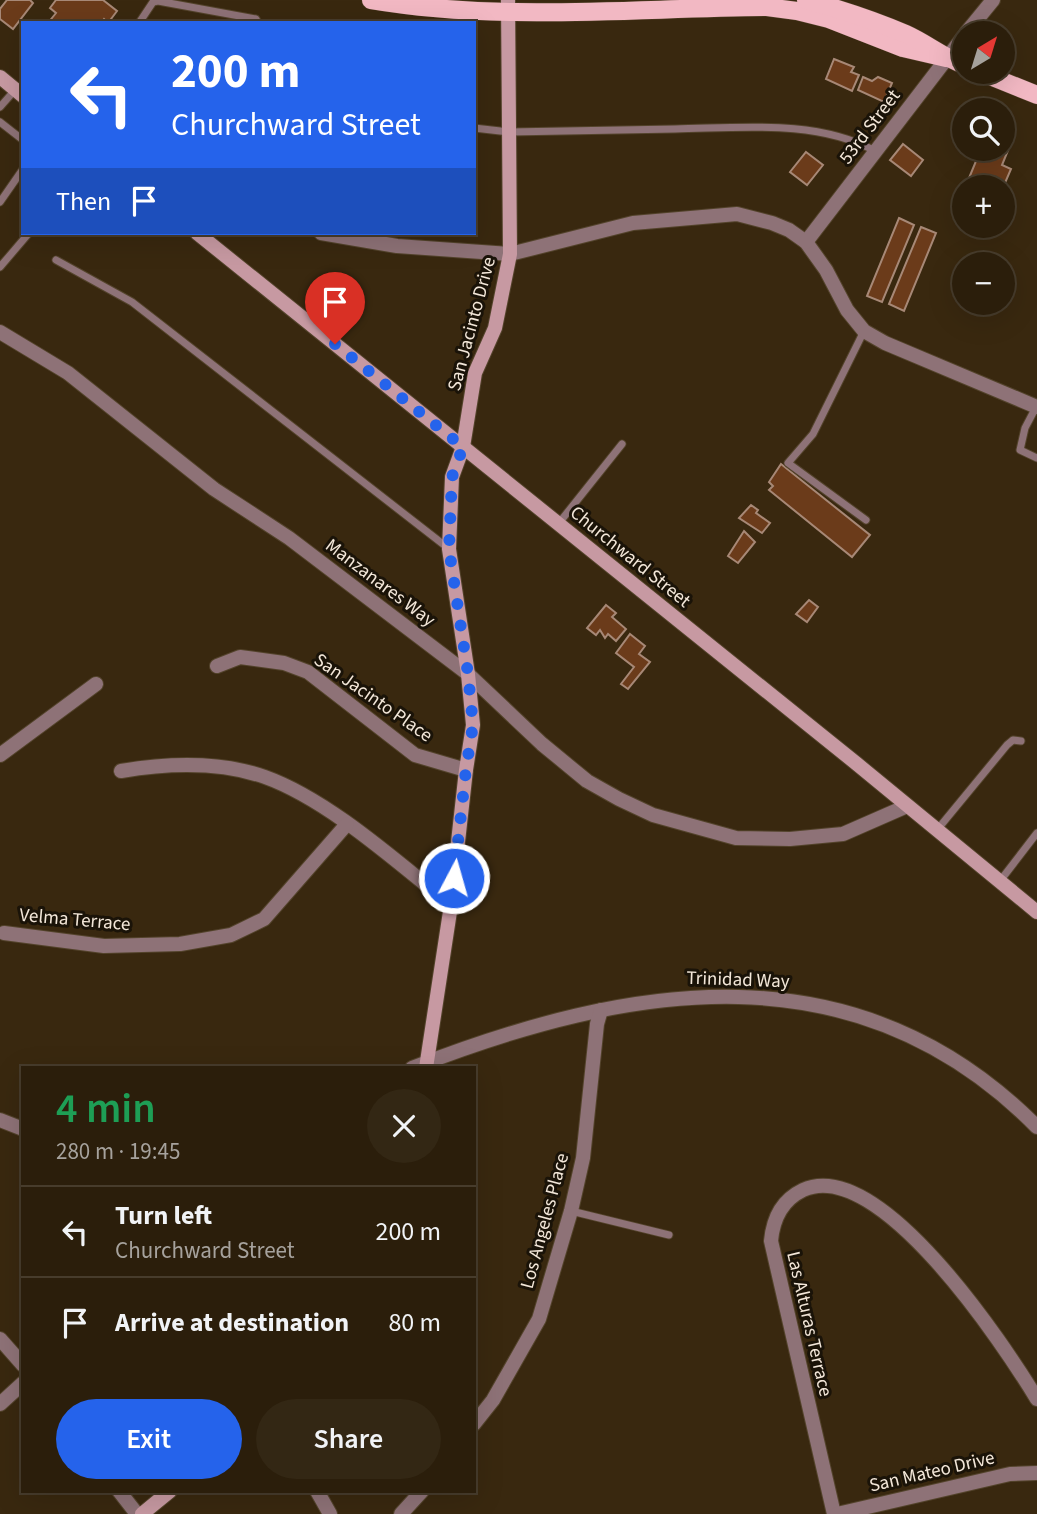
<!DOCTYPE html>
<meta charset="utf-8">
<style>
:root{--surface:#2b1e0b;--page:#332714;--text:#f1f3f6;--muted:#a6a29d;--line:#473c2c;--accent:#2563eb}
body{margin:0;font-family:"Source Sans 3",sans-serif;background:var(--page);color:var(--text);height:100vh;display:flex;flex-direction:column;font-size:26px;white-space:nowrap}
*{box-sizing:border-box;margin:0}
p{font-size:23px;color:var(--muted)}
.icon{flex:none;width:38px;height:38px;fill:none;stroke:currentColor;stroke-width:2;stroke-linecap:round;stroke-linejoin:round}
.map{position:relative;flex:1;overflow:hidden}
.side{position:absolute;left:21px;top:1066px;width:455px;height:427px;display:flex;flex-direction:column;background:var(--surface);border-radius:0px;box-shadow:0 7px 28px #0002,0 0 0 2px var(--line)}
.side>*{flex:none}
.hud{position:absolute;left:21px;top:21px;width:455px;height:214px;border-radius:0px;box-shadow:0 7px 28px #0002,0 0 0 2px var(--line);background:#2563eb;color:#fff;overflow:hidden}
.needle{width:46px;rotate:38deg}
.fabs{position:absolute;left:952px;top:21px;display:grid;gap:14px}
.fabs a{display:grid;place-items:center;width:63px;height:63px;border-radius:50%;background:var(--surface);box-shadow:0 7px 28px #0002,0 0 0 2px var(--line);font-size:35px}
.pin{position:absolute;display:grid;place-items:center;width:60px;height:60px;color:#fff;margin:-72px -30px;border-radius:50% 50% 50% 0;rotate:-45deg;box-shadow:0 0 7px #0007}
.pin .icon{rotate:45deg}
.me{position:absolute;width:77px;margin:-38px;rotate:6deg;stroke-linejoin:round;filter:drop-shadow(0 0 5px #0008)}
.turn{display:flex;align-items:center;gap:24px;height:147px;padding:0 35px;font-size:32px}
.turn .icon{width:91px;height:91px;stroke-width:2.5}
.turn b{display:block;font-size:49px;line-height:60px}
.then{display:flex;align-items:center;height:66px;padding:0 35px;background:#0003;gap:14px;font-size:26px}
.round{display:grid;place-items:center;flex:none;width:74px;height:74px;border-radius:37px;background:var(--page)}
.overview{display:flex;align-items:center;justify-content:space-between;height:119px;padding:0 35px}
h1{font-size:42px;font-weight:600;line-height:52px;color:#1e9e55}
.action{display:flex;gap:14px;margin-top:auto;padding:14px 35px}
.action a{flex:1;height:80px;border-radius:42px;background:var(--accent);color:#fff;font-size:28px;font-weight:600;line-height:80px;text-align:center}
.action a+a{background:var(--page);color:var(--text)}
ul{padding:0;list-style:none}
li{display:flex;align-items:center;gap:21px;height:91px;padding:0 35px;border-top:2px solid var(--line)}
li div{flex:1}
li b{display:block;font-size:26px}
li em{font-style:normal}
.map>svg:first-child{display:block}
.building{fill:#6b3b1a;stroke:#a78876;stroke-width:2}
.lines{fill:none;stroke-linecap:round;stroke-linejoin:round}
.lane-casing{stroke:#53432b;stroke-width:9}
.street-casing{stroke:#53432b;stroke-width:16}
.secondary-casing{stroke:#53432b;stroke-width:16}
.primary-casing{stroke:#53432b;stroke-width:19}
.lane{stroke:#8e7277;stroke-width:7}
.street{stroke:#8e7277;stroke-width:14}
.secondary{stroke:#c799a2;stroke-width:14}
.primary{stroke:#f2b8c3;stroke-width:18}
.route{stroke:#2563eb;stroke-width:12;stroke-dasharray:0 21.6}
.labels{text-anchor:middle;dominant-baseline:central;stroke-width:6;stroke-linejoin:round;paint-order:stroke}
.street-label{font-size:19px;fill:#f3e7d9;stroke:#1a1308}
</style>
<div class="map">
<svg width="1037" height="1514" viewBox="0 0 1037 1514">
<rect width="100%" height="100%" fill="#39280f"/>
<g class="building">
<polygon points="7,0 30,0 33,3 13,29 0,19 0,9"/>
<polygon points="56,0 103,0 117,11 108,23 104,19 101,23 48,23 56,13 50,8"/>
<polygon points="834,59 854,67 851,72 859,75 852,91 826,79"/>
<polygon points="863,77 872,81 878,77 892,83 884,102 858,90"/>
<polygon points="1003,140 1011,143 1002,165 1011,169 1005,183 995,179 990,187 969,178 981,149 1003,149"/>
<polygon points="903,144 923,160 911,176 890,160"/>
<polygon points="806,152 823,165 807,185 790,172"/>
<polygon points="899,218 914,225 882,302 867,296"/>
<polygon points="921,227 936,233 904,311 889,304"/>
<polygon points="781,464 870,535 852,557 769,490 773,486 769,482"/>
<polygon points="751,505 758,510 756,513 770,523 762,533 739,518"/>
<polygon points="744,531 755,542 738,563 728,556"/>
<polygon points="809,600 818,607 807,622 796,614"/>
<polygon points="606,605 616,613 612,617 626,629 616,641 608,634 605,638 600,630 596,635 587,628"/>
<polygon points="630,634 645,646 639,654 650,662 628,689 621,684 634,667 616,653"/>
</g>
<g class="lines">
<g class="lane-casing">
<g id="lane">
<polyline points="139,23 153,2 158,1 256,19 258,23"/>
<polyline points="0,107 15,90"/>
<polyline points="0,122 23,140"/>
<path d="M474,128L509,132C564,131 620,130 675,129C741,128 816,119 875,151"/>
<polyline points="0,202 23,169"/>
<polyline points="56,260 132,302 448,548"/>
<polyline points="0,267 29,233"/>
<polyline points="864,331 813,434 788,463 866,520"/>
<polyline points="1036,407 1025,428 1020,450 1037,458"/>
<polyline points="559,523 622,444"/>
<polyline points="937,830 1007,745 1013,740 1021,741"/>
<polyline points="1000,881 1037,833"/>
<polyline points="571,1211 669,1235"/>
</g>
</g>
<g class="street-casing">
<g id="street">
<polyline points="966,33 993,0"/>
<polyline points="321,233 397,246 510,254 633,223 737,214 772,223 789,230 806,242 826,270 847,310 864,331 885,343 1037,407"/>
<polyline points="806,242 964,36"/>
<polyline points="0,332 68,373 214,489 289,538 468,674 542,744 587,781 619,799 653,815 736,838 790,839 843,834 907,806"/>
<polyline points="217,666 240,657 284,663 308,672 415,755 466,770"/>
<polyline points="0,755 96,684"/>
<path d="M121,771C169,763 219,761 265,777C329,800 398,863 451,905"/>
<polyline points="4,933 104,946 180,944 231,935 264,919 347,824"/>
<path d="M412,1068C630,983 856,944 1037,1127"/>
<polyline points="0,1120 23,1129"/>
<polyline points="0,1339 23,1365"/>
<polyline points="0,1404 23,1383"/>
<polyline points="474,1424 493,1400 539,1319 571,1211 583,1158 597,1024 601,1010"/>
<polyline points="119,1491 137,1514"/>
<polyline points="317,1491 330,1514"/>
<polyline points="401,1514 422,1491"/>
<path d="M834,1514L771,1241C773,1219 782,1200 803,1190C879,1155 1004,1345 1037,1399"/>
<polyline points="837,1514 1010,1474 1037,1473"/>
</g>
</g>
<g class="secondary-casing">
<g id="secondary">
<polyline points="0,77 23,96"/>
<polyline points="197,233 857,764 1037,912"/>
<polyline points="426,1068 451,905 466,770 473,725 468,674 449,549 452,477 463,447 475,373 495,328 510,254 508,0"/>
<polyline points="142,1514 170,1491"/>
</g>
</g>
<g class="primary-casing">
<g id="primary">
<path d="M371,0C502,22 634,8 767,7L797,11L829,19L903,48L946,58"/>
<path d="M806,0C840,9 873,20 906,34C926,43 943,57 964,65"/>
<polyline points="980,72 1037,95"/>
</g>
</g>
<use href="#lane" class="lane"/>
<use href="#street" class="street"/>
<use href="#secondary" class="secondary"/>
<use href="#primary" class="primary"/>
</g>
<g class="lines">
<polyline class="route" points="335,344 463,447 452,477 449,549 468,674 473,725 466,769 454,878"/>
</g>
<g class="labels">
<g class="street-label">
<text transform="translate(870 127) rotate(-53)">53rd Street</text>
<text transform="translate(472 324) rotate(-75)">San Jacinto Drive</text>
<text transform="translate(630 557) rotate(39)">Churchward Street</text>
<text transform="translate(380 583) rotate(37)">Manzanares Way</text>
<text transform="translate(373 698) rotate(35)">San Jacinto Place</text>
<text transform="translate(75 920) rotate(5)">Velma Terrace</text>
<text transform="translate(738 980) rotate(2)">Trinidad Way</text>
<text transform="translate(545 1221) rotate(-75)">Los Angeles Place</text>
<text transform="translate(809 1324) rotate(77)">Las Alturas Terrace</text>
<text transform="translate(932 1472) rotate(-13)">San Mateo Drive</text>
</g>
</g>
</svg>
<div class="fabs">
<a><svg class="needle" viewBox="-14 -14 28 28"><path d="M0-13l5 13h-10z" fill="#e53935"/><path d="M0 13l5-13h-10z" fill="#a6a29d"/></svg></a>
<a><svg class="icon" aria-label="search" viewBox="0 0 24 24"><circle cx="10" cy="10" r="6"/><path d="M15 15l6 6"/></svg></a>
<a>+</a>
<a>−</a>
</div>
<div class="pin" style="left:335px;top:344px;background:#d93025"><svg class="icon" aria-label="arrive" viewBox="0 0 24 24"><path d="M6 21V4h12l-3 4 3 4H6"/></svg></div>
<svg class="me" style="left:454px;top:878px" viewBox="-20 -20 40 40"><circle r="17" fill="#2563eb" stroke="#fff" stroke-width="3"/><path d="M0-11L8 9 0 5-8 9z" fill="#fff"/></svg>
<div class="hud">
<div class="turn"><svg class="icon" aria-label="left" viewBox="0 0 24 24"><path d="M17 20v-9H6M10 6l-5 5 5 5"/></svg><div><b>200 m</b>Churchward Street</div></div>
<div class="then">Then<svg class="icon" aria-label="arrive" viewBox="0 0 24 24"><path d="M6 21V4h12l-3 4 3 4H6"/></svg></div>
</div>
<section class="side">
<div class="overview"><div><h1>4 min</h1><p>280 m · 19:45</p></div><a class="round"><svg class="icon" aria-label="close" viewBox="0 0 24 24"><path d="M6 6l12 12M18 6L6 18"/></svg></a></div>
<ul>
<li><svg class="icon" aria-label="left" viewBox="0 0 24 24"><path d="M17 20v-9H6M10 6l-5 5 5 5"/></svg><div><b>Turn left</b><p>Churchward Street</p></div><em>200 m</em></li>
<li><svg class="icon" aria-label="arrive" viewBox="0 0 24 24"><path d="M6 21V4h12l-3 4 3 4H6"/></svg><div><b>Arrive at destination</b></div><em>80 m</em></li>
</ul>
<div class="action"><a>Exit</a><a>Share</a></div>
</section>
</div>
